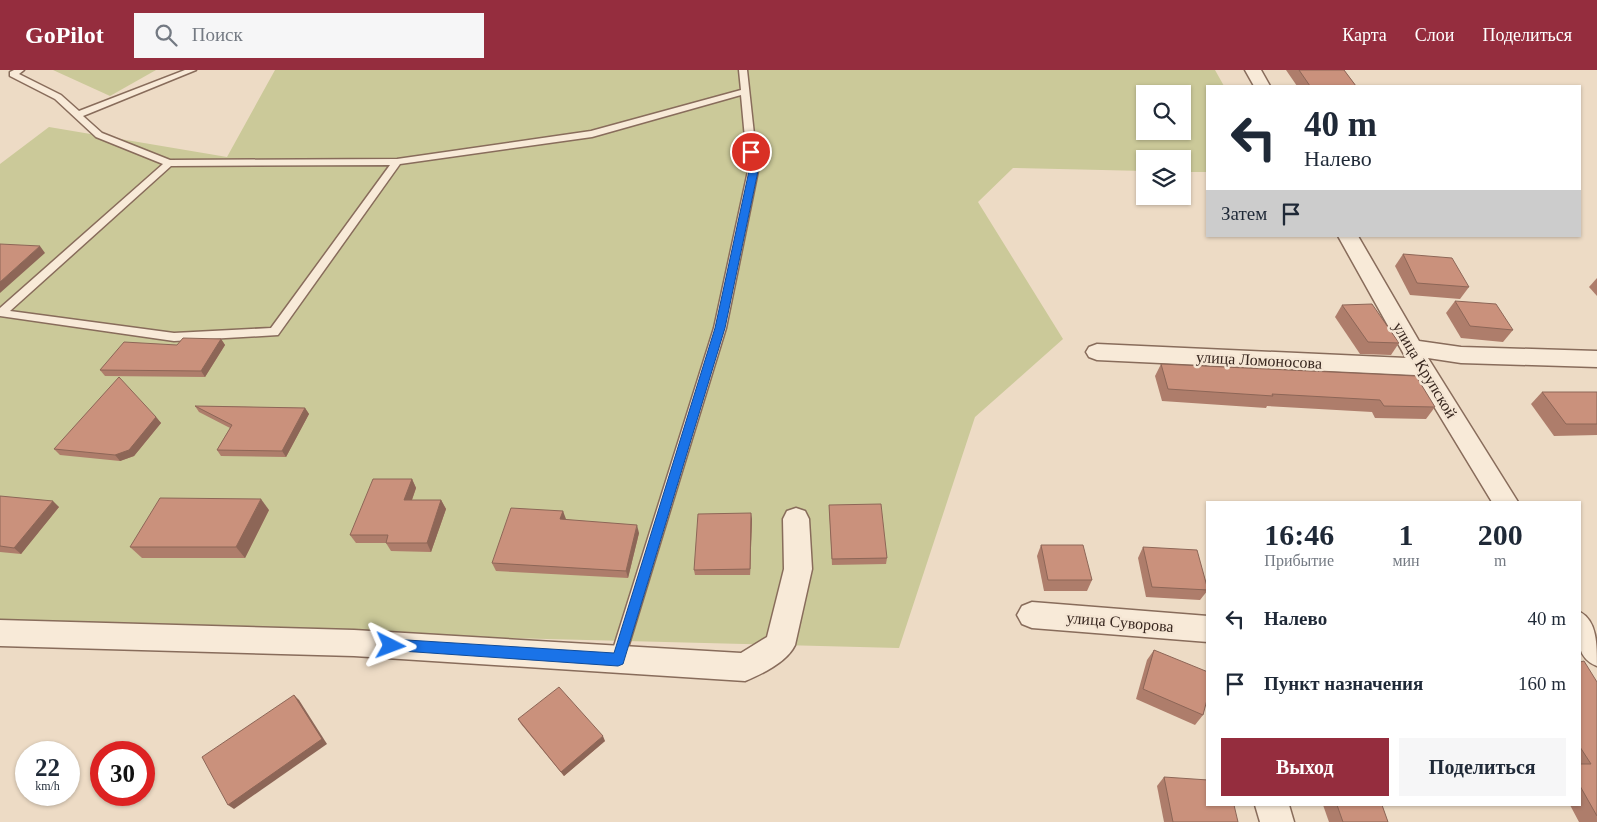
<!DOCTYPE html>
<html lang="ru">
<meta charset="utf-8">
<style>
:root{--surface:#fff;--page:#f6f6f7;--text:#1f2937;--muted:#747a83;--accent:#952d3e}
body{margin:0;font-family:"Times New Roman",serif;background:var(--page);color:var(--text);height:100vh;display:flex;flex-direction:column;font-size:19px;white-space:nowrap}
*{box-sizing:border-box;margin:0}
p{font-size:16px;color:var(--muted)}
.icon{flex:none;width:28px;height:28px;fill:none;stroke:currentColor;stroke-width:2;stroke-linecap:round;stroke-linejoin:round}
.map{position:relative;flex:1;overflow:hidden}
.side{position:absolute;left:1206px;top:431px;width:375px;height:305px;display:flex;flex-direction:column;background:var(--surface);border-radius:0px;box-shadow:0 1px 4px #0004}
.side>*{flex:none}
.guide{position:absolute;left:1206px;top:15px;width:375px;height:152px;border-radius:0px;box-shadow:0 1px 4px #0004;background:#fff;color:var(--text);overflow:hidden}
.tools{position:absolute;left:1136px;top:15px;display:grid;gap:10px}
.tools a{display:grid;place-items:center;width:55px;height:55px;border-radius:0px;background:var(--surface);box-shadow:0 1px 4px #0004;font-size:25px}
.speed{position:absolute;left:15px;top:671px;display:flex;gap:10px;font-size:25px;font-weight:700;text-align:center}
.speed>*{display:grid;place-content:center;width:65px;height:65px;border-radius:50%;background:var(--surface);box-shadow:0 1px 4px #0004;line-height:1}
.speed small{font-size:12px;font-weight:400}
.speed .limit{border:8px solid #d22;background:#fff;color:#111}
.pin{position:absolute;display:grid;place-items:center;width:42px;height:42px;color:#fff;margin:-21px;border:2px solid #fff;border-radius:50%;box-shadow:0 1px 5px #0007}
.me{position:absolute;width:55px;margin:-28px;rotate:93deg;stroke-linejoin:round;filter:drop-shadow(0 0 4px #0008)}
.turn{display:flex;align-items:center;gap:18px;height:105px;padding:0 15px;font-size:22px}
.turn .icon{width:65px;height:65px;stroke-width:2.5}
.turn b{display:block;font-size:35px;line-height:42px}
.then{display:flex;align-items:center;height:48px;padding:0 15px;background:#0003;gap:10px;font-size:19px}
.eta{display:flex;justify-content:space-evenly;align-items:center;height:85px;text-align:center}
.eta b{font-size:30px;font-weight:700;line-height:35px}
.primary-button{display:flex;gap:10px;margin-top:auto;padding:10px 15px}
.primary-button a{flex:1;height:58px;border-radius:0px;background:var(--accent);color:#fff;font-size:20px;font-weight:700;line-height:58px;text-align:center}
.primary-button a+a{background:var(--page);color:var(--text)}
ul{padding:0;list-style:none}
li{display:flex;align-items:center;gap:15px;height:65px;padding:0 15px}
li div{flex:1}
li b{display:block;font-size:19px}
li em{font-style:normal}
header{display:flex;align-items:center;gap:30px;box-sizing:border-box;height:70px;padding:0 25px;background:var(--accent);color:#fff}
header strong{font-size:24px}
nav{display:flex;gap:28px;margin-inline-start:auto;font-size:18px}
.search{width:350px;height:45px;background:var(--page);display:flex;align-items:center;gap:12px;box-sizing:border-box;padding:0 18px;border-radius:0px;color:var(--muted);font-size:19px}
.map>svg:first-child{display:block}
.green{fill:#cbc999;fill-rule:evenodd}
.lines{fill:none;stroke-linecap:round;stroke-linejoin:round}
.lane-casing{stroke:#886c5b;stroke-width:3}
.street-casing{stroke:#886c5b;stroke-width:3}
.lane{fill:#f8ead8;fill-rule:evenodd}
.street{fill:#f8ead8;fill-rule:evenodd}
.wall{fill:#ae7d6b}
.shaded-wall{fill:#8d6657}
.building{fill:#ca917c;stroke:#8d6657}
.route{fill:#1a73e8;stroke:#114b97}
.labels{text-anchor:middle;dominant-baseline:central;stroke-width:5;stroke-linejoin:round;paint-order:stroke}
.street-label{font-size:16px;fill:#38271f;stroke:#f5e6d4}
</style>
<header>
<strong>GoPilot</strong>
<div class="search"><svg class="icon" aria-label="search" viewBox="0 0 24 24"><circle cx="10" cy="10" r="6"/><path d="M15 15l6 6"/></svg>Поиск</div>
<nav><a>Карта</a><a>Слои</a><a>Поделиться</a></nav>
</header>
<div class="map">
<svg width="1597" height="752" viewBox="0 0 1597 752">
<rect width="100%" height="100%" fill="#eddbc5"/>
<g class="green">
<polygon points="53,0 156,0 110,26"/>
<path d="M275,0H1215L1224,16H1208L1207,102H1183L1182,89H1145V101L1013,98L978,132L1063,269L975,347L899,578L0,555V94L49,57L227,87ZM1145,24H1182V61H1145Z"/>
</g>
<g class="lines">
<g class="lane-casing">
<path id="lane" d="M14,0H24L19,4L61,25L79,41L185,0H196L83,46L102,63L170,90L397,89L591,61L741,20L739,0H747L758,101L726,258L623,594L618,596L613,594L610,589L714,258L748,101L741,25L592,67L400,94L278,265L174,271L0,246V238L163,94L96,67L55,29L10,6V2ZM390,95L271,258L174,263L10,241L171,96Z"/>
</g>
<g class="street-casing">
<g id="street">
<polygon points="1245,0 1261,0 1270,16 1254,16"/>
<polygon points="1338,166 1358,166 1419,271 1461,277 1597,281 1597,297 1461,293 1428,288 1518,432 1492,432 1415,305 1097,290 1089,287 1086,282 1089,277 1097,274 1406,288"/>
<path d="M796,438L805,441L809,449L812,499L795,575C787,592 762,604 745,611L354,586L0,576V550L354,560L741,583L767,567L784,499L783,449L787,441Z"/>
<polygon points="1032,532 1208,546 1208,572 1032,558 1022,554 1017,545 1022,536"/>
<path d="M1580,542C1597,551 1597,574 1597,596C1573,587 1580,564 1580,542Z"/>
<polygon points="1255,735 1289,735 1294,752 1260,752"/>
</g>
</g>
<use href="#lane" class="lane"/>
<use href="#street" class="street"/>
</g>
<g class="wall">
<polygon points="1286,0 1344,0 1356,16 1297,16"/>
<polygon points="1403,184 1469,217 1460,229 1410,225 1395,196"/>
<polygon points="1597,208 1597,226 1589,217"/>
<polygon points="1455,231 1513,260 1503,272 1461,268 1446,243"/>
<polygon points="1342,235 1399,273 1391,285 1360,284 1335,247"/>
<polygon points="221,269 225,275 205,307 105,306 100,300 177,275"/>
<polygon points="1161,294 1435,337 1426,349 1375,348 1372,342 1267,336 1266,338 1162,331 1155,306"/>
<polygon points="1542,322 1597,322 1597,365 1554,366 1531,334"/>
<polygon points="195,336 305,338 309,344 286,387 221,386 217,380 230,358 199,342"/>
<polygon points="156,347 161,353 134,386 120,391 60,385 54,379"/>
<polygon points="412,409 416,418 412,430 441,430 446,439 431,482 391,481 386,473 356,473 350,465"/>
<polygon points="0,426 59,437 21,484 0,482"/>
<polygon points="829,435 887,488 886,494 832,495"/>
<polygon points="269,440 245,488 142,488 130,477"/>
<polygon points="563,441 565,450 639,463 628,508 496,501 492,493"/>
<polygon points="752,449 750,505 695,505 694,500"/>
<polygon points="1041,475 1092,510 1087,521 1044,521 1037,486"/>
<polygon points="1143,477 1208,520 1200,530 1146,527 1138,488"/>
<polygon points="1154,580 1203,645 1195,655 1136,629 1147,590"/>
<polygon points="1580,592 1597,612 1597,752 1579,752 1570,735 1580,735"/>
<polygon points="518,649 605,671 564,706 521,654"/>
<polygon points="1164,707 1238,752 1164,752 1157,716"/>
<polygon points="1323,735 1382,735 1388,752 1329,752"/>
</g>
<g class="shaded-wall">
<polygon points="40,176 45,183 0,223 0,212"/>
<polygon points="221,269 225,275 205,307 201,301"/>
<polygon points="305,338 309,344 286,387 282,381"/>
<polygon points="156,347 161,353 134,386 120,391 115,385"/>
<polygon points="412,409 416,418 409,438 404,430"/>
<polygon points="261,429 269,440 245,488 236,477"/>
<polygon points="441,430 446,439 431,482 427,473"/>
<polygon points="53,431 59,437 21,484 14,478"/>
<polygon points="563,441 566,449 563,457 560,449"/>
<polygon points="751,443 752,449 750,505 750,499"/>
<polygon points="637,455 639,463 628,508 626,501"/>
<polygon points="294,625 299,630 327,674 234,739 228,735"/>
<polygon points="603,666 605,671 564,706 561,702"/>
</g>
<g class="building">
<polygon points="1299,0 1344,0 1356,16 1310,16"/>
<polygon points="0,174 40,176 0,212"/>
<polygon points="1403,184 1452,188 1469,217 1417,213"/>
<polygon points="1455,231 1496,234 1513,260 1470,256"/>
<polygon points="1372,234 1399,273 1368,272 1342,235"/>
<polygon points="183,268 221,269 201,301 100,300 124,272 177,275"/>
<polygon points="1161,294 1416,306 1435,337 1384,336 1380,330 1272,324 1273,326 1168,319"/>
<polygon points="119,307 156,347 129,380 115,385 54,379"/>
<polygon points="1542,322 1597,322 1597,354 1566,354"/>
<polygon points="195,336 305,338 282,381 217,380 232,355"/>
<polygon points="373,409 412,409 404,430 441,430 427,473 386,473 388,465 350,465"/>
<polygon points="0,426 53,431 14,478 0,476"/>
<polygon points="160,428 261,429 236,477 130,477"/>
<polygon points="881,434 887,488 832,489 829,435"/>
<polygon points="511,438 563,441 560,449 637,455 626,501 492,493"/>
<polygon points="751,443 750,499 694,500 698,444"/>
<polygon points="1041,475 1083,475 1092,510 1048,510"/>
<polygon points="1143,477 1197,480 1208,520 1152,517"/>
<polygon points="1154,580 1208,602 1208,626 1203,645 1143,619"/>
<polygon points="1584,591 1597,612 1597,746 1580,716 1580,694 1591,694 1580,677 1580,592"/>
<polygon points="559,617 603,666 561,702 518,649"/>
<polygon points="294,625 322,669 228,735 202,687"/>
<polygon points="1164,707 1208,710 1208,735 1234,735 1238,752 1173,752"/>
<polygon points="1337,735 1382,735 1388,752 1343,752"/>
</g>
<polygon class="route" points="751,79 755,82 758,101 725,258 623,594 618,596 387,580 385,576 387,571 391,569 614,583 715,258 749,101 747,82"/>
<g class="labels">
<g class="street-label">
<text transform="translate(1259 290) rotate(3)">улица Ломоносова</text>
<text transform="translate(1425 300) rotate(59)">улица Крупской</text>
<text transform="translate(1120 552) rotate(5)">улица Суворова</text>
</g>
</g>
</svg>
<div class="tools">
<a><svg class="icon" aria-label="search" viewBox="0 0 24 24"><circle cx="10" cy="10" r="6"/><path d="M15 15l6 6"/></svg></a>
<a><svg class="icon" aria-label="layers" viewBox="0 0 24 24"><path d="M12 4l9 5-9 5-9-5zM3 14l9 5 9-5"/></svg></a>
</div>
<div class="speed"><div>22<small>km/h</small></div><div class="limit">30</div></div>
<div class="pin" style="left:751px;top:82px;background:#d93025"><svg class="icon" aria-label="arrive" viewBox="0 0 24 24"><path d="M6 21V4h12l-3 4 3 4H6"/></svg></div>
<svg class="me" style="left:391px;top:576px" viewBox="-20 -20 40 40"><path d="M0-17L14 15 0 8-14 15z" fill="#1a73e8" stroke="#fff" stroke-width="4"/></svg>
<div class="guide">
<div class="turn"><svg class="icon" aria-label="left" viewBox="0 0 24 24"><path d="M17 20v-9H6M10 6l-5 5 5 5"/></svg><div><b>40 m</b>Налево</div></div>
<div class="then">Затем<svg class="icon" aria-label="arrive" viewBox="0 0 24 24"><path d="M6 21V4h12l-3 4 3 4H6"/></svg></div>
</div>
<section class="side">
<div class="eta">
<div><b>16:46</b><p>Прибытие</p></div>
<div><b>1</b><p>мин</p></div>
<div><b>200</b><p>m</p></div>
</div>
<ul>
<li><svg class="icon" aria-label="left" viewBox="0 0 24 24"><path d="M17 20v-9H6M10 6l-5 5 5 5"/></svg><div><b>Налево</b></div><em>40 m</em></li>
<li><svg class="icon" aria-label="arrive" viewBox="0 0 24 24"><path d="M6 21V4h12l-3 4 3 4H6"/></svg><div><b>Пункт назначения</b></div><em>160 m</em></li>
</ul>
<div class="primary-button"><a>Выход</a><a>Поделиться</a></div>
</section>
</div>
